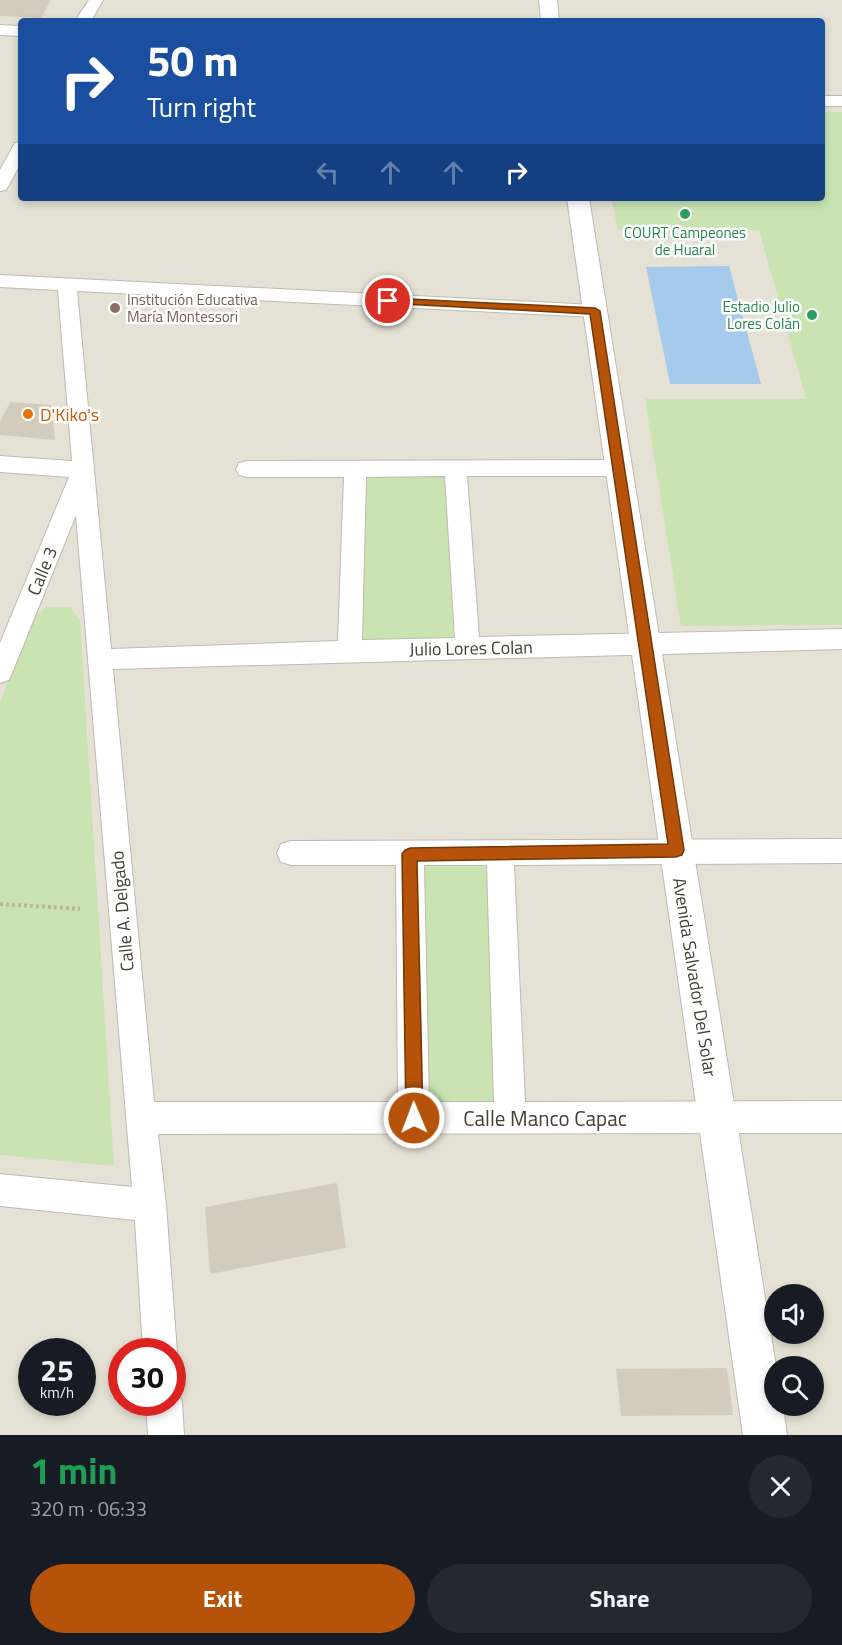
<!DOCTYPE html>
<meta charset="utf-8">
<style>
:root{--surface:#171b24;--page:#242831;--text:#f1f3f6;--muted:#9ea1a6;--accent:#b45309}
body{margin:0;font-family:"Titillium Web",sans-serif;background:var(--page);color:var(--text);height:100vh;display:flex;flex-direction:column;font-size:22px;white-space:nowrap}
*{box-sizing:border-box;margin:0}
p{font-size:20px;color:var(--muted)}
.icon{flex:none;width:33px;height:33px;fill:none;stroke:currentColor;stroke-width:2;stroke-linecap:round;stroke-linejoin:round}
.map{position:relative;height:1435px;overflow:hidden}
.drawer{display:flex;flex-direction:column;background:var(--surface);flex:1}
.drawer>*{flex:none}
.hud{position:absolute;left:18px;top:18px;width:807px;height:183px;border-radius:6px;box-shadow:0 3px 9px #0003;background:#1a4fa0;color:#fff;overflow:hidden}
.tools{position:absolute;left:764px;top:1284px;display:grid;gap:12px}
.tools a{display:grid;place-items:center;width:60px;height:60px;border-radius:50%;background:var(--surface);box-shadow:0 3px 9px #0003;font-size:30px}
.speed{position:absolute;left:18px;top:1338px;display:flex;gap:12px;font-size:30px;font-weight:700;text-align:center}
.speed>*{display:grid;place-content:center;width:78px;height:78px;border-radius:50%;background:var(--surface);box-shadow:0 3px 9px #0003;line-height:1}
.speed small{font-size:15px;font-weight:400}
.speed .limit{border:9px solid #d22;background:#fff;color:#111}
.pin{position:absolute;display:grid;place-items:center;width:51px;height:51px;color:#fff;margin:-26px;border:3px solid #fff;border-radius:50%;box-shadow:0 2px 6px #0007}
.me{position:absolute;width:66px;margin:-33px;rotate:359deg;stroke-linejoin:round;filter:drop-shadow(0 0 4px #0008)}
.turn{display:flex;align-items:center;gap:21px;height:126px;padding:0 30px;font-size:27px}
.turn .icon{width:78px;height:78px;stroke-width:2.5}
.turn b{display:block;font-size:42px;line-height:51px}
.lanes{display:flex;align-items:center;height:57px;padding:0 30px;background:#0003;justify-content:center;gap:30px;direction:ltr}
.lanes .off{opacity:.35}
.round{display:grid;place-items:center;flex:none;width:63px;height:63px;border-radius:32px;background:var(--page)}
.headline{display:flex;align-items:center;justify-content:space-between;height:102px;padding:0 30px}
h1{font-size:36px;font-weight:700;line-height:45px;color:#1e9e55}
.cta{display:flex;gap:12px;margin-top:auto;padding:12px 30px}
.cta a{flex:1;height:69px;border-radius:36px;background:var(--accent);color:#fff;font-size:24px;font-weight:700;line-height:69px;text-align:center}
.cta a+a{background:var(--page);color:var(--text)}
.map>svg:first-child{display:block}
.residential{fill:#e5e2d5;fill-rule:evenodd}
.green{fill:#c9e4b2}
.water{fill:#a6caeb}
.building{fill:#d3ccbd}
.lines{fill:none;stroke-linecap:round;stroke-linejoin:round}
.minor-casing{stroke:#c0baad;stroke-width:2}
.tertiary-casing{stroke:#c0baad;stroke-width:2}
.path{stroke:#bdb49c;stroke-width:4;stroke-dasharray:3 3;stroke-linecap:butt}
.minor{fill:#fff;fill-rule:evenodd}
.tertiary{fill:#fff;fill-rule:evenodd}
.route{fill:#b45309;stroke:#753606;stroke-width:1.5}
.leisure-dot{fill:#2e9e5b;stroke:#fff;stroke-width:2}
.education-dot{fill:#8d6e63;stroke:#fff;stroke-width:2}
.food-dot{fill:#e8710a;stroke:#fff;stroke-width:2}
.labels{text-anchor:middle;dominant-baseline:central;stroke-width:5;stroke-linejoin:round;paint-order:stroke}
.far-leisure-label{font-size:15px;fill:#27864d;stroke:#fff}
.far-education-label{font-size:15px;fill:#785e54;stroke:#fff;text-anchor:start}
.food-label{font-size:18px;fill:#c56008;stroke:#fff;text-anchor:start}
.street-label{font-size:18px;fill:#444036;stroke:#fff}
.near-street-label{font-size:21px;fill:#444036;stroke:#fff}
</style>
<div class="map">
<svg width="842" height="1435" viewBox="0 0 842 1435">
<rect width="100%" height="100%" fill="#f2efe6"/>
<path class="residential" d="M0,0H842V1435H0ZM21,21H822V198H21ZM774,1294H813V1334H774ZM32,1352H82V1402H32ZM122,1352H172V1402H122ZM774,1366H813V1406H774Z"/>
<g class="green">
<polygon points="822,112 842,112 842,625 681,626 645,399 806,399 759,230 618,230 611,198 822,198"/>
<polygon points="363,474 446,476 457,640 360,640"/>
<polygon points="46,607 70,607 80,620 114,1166 0,1155 0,702 31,621"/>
<polygon points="416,861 493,863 504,1109 421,1109"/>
</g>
<polygon class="water" points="729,266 761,384 670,384 646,267"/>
<g class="building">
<polygon points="0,0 51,0 41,18 0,16"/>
<polygon points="10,402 51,405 55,440 0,435 0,422"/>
<polygon points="337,1183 346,1248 210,1274 205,1207"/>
<polygon points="727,1368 733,1415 621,1416 616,1369"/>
</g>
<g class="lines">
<g class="minor-casing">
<g id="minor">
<polygon points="89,0 103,0 91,21 75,21"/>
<polygon points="0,25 21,26 21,36 0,35"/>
<rect x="822" y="96" width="20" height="10"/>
<polygon points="21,142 21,163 6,190 0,191 0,170 15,143"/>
<path d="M0,275L595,305L602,307L605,311L602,315L595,317L77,291L111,649L338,641L344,477H247L239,475L236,469L239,463L247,461L618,460L626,462L629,468L626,474L618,476H467L479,637L842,629V649L113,669L154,1102H398L396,865H291L281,862L277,853L281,844L291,841L842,839V863L514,865L525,1102L842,1101V1133L158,1134L166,1205L177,1352L172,1364V1352H143L135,1220L0,1206V1174L132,1187L76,515L12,673L9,680L0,683V643L69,477L0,472V456L72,461L58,290L0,287ZM445,476L455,638L362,640L366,477ZM424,865H487L494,1102H429Z"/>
<polygon points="172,1388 177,1389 182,1402 184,1435 148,1435 146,1402 172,1402"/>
</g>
</g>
<g class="tertiary-casing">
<g id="tertiary">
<polygon points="539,0 557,0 559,21 541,21"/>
<polygon points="567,198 589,198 776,1366 774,1366 774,1406 783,1406 787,1435 743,1435"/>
</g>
</g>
<polyline class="path" points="0,904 80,909"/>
<use href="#minor" class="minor"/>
<use href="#tertiary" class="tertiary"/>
</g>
<polygon class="route" points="388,298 595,308 600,311 684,850 682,855 676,857 417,861 423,1118 420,1124 414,1126 408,1124 406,1118 402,854 405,850 410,848 668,844 590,314 385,303 385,299"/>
<g class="leisure-dot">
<circle cx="685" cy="214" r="6"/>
<circle cx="812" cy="315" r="6"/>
</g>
<circle class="education-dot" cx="115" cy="308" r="6"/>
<circle class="food-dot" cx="28" cy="414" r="6"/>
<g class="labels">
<g class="far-leisure-label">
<text x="685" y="232">COURT Campeones<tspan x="685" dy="17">de Huaral</tspan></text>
<text x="800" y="306" text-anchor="end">Estadio Julio<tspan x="800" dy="17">Lores Colán</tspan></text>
</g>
<g class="far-education-label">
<text x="127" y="299">Institución Educativa<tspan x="127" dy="17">María Montessori</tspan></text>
</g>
<g class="food-label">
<text x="40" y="414">D'Kiko's</text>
</g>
<g class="street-label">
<text transform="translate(42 571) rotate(-68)">Calle 3</text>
<text transform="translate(471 648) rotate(-1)">Julio Lores Colan</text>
<text transform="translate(122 911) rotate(-95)">Calle A. Delgado</text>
<text transform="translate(695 977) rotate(81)">Avenida Salvador Del Solar</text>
</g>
<g class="near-street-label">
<text x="545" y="1118">Calle Manco Capac</text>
</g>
</g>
</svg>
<div class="tools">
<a><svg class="icon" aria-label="sound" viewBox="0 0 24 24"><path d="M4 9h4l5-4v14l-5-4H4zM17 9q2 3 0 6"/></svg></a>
<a><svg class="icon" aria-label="search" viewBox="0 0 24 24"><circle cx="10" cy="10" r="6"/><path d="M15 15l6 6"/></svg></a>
</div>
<div class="speed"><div>25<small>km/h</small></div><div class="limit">30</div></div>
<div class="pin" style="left:388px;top:301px;background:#d93025"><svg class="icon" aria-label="arrive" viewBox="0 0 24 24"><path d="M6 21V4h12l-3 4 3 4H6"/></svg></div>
<svg class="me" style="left:414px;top:1118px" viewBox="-20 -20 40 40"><circle r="17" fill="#b45309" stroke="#fff" stroke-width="3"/><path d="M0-11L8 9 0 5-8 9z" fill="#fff"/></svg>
<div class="hud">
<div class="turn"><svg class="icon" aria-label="right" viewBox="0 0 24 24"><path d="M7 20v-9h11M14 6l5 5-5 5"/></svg><div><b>50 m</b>Turn right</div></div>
<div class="lanes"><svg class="icon off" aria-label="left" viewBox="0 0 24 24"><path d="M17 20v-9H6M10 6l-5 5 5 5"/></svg><svg class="icon off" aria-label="ahead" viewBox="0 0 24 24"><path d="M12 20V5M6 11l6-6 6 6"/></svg><svg class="icon off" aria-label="ahead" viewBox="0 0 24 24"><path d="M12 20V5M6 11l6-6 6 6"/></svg><svg class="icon" aria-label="right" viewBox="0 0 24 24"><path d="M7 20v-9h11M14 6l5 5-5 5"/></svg></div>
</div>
</div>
<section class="drawer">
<div class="headline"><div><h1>1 min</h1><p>320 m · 06:33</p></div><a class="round"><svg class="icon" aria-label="close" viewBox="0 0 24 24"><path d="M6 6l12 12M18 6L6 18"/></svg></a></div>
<div class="cta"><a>Exit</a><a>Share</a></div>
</section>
